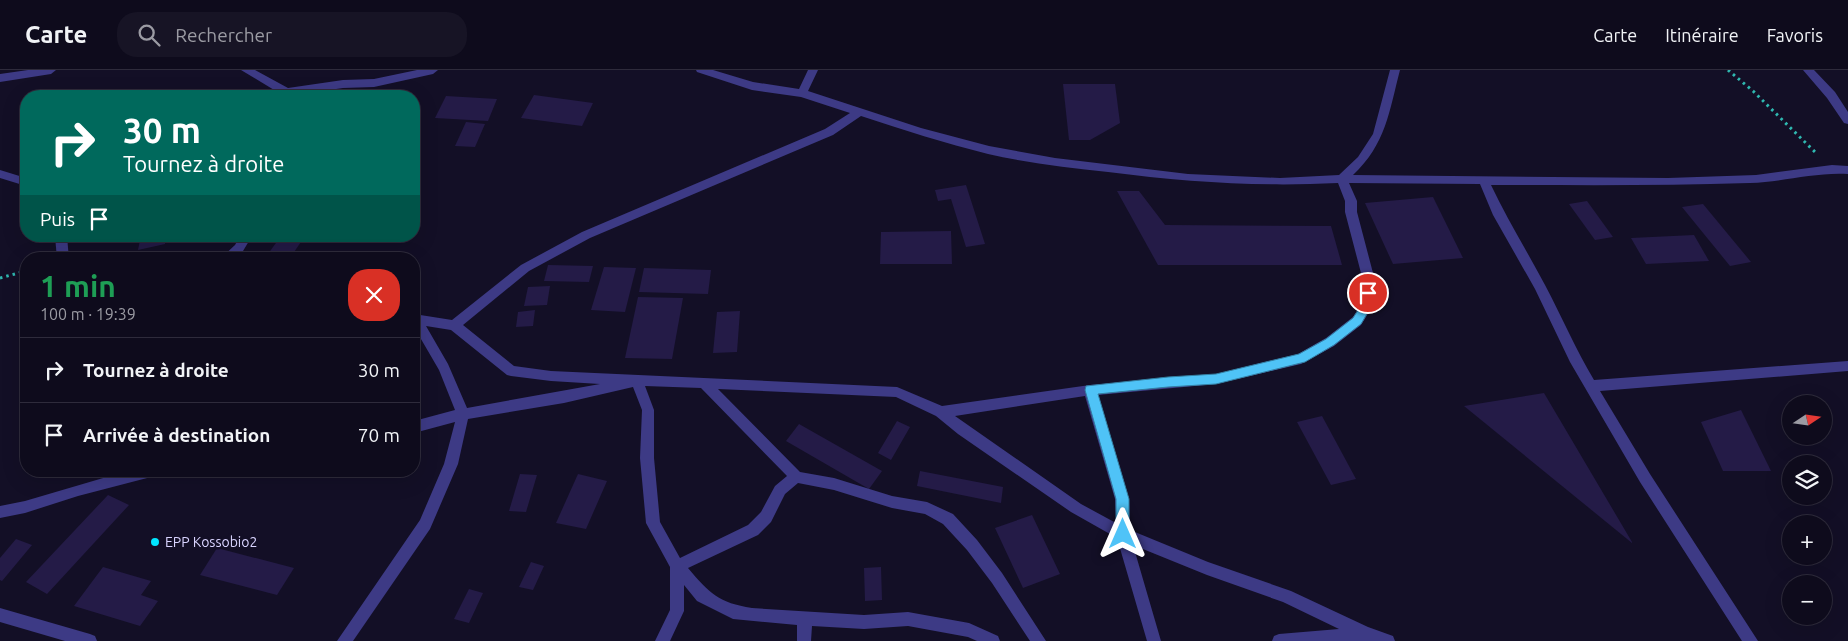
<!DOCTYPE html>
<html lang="fr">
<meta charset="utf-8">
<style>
:root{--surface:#0e0b1c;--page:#171425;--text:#f1f3f6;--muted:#9b9ba3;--line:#2e2b3b}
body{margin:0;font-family:Ubuntu,sans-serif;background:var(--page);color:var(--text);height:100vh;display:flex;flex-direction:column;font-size:19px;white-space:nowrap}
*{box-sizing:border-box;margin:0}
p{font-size:16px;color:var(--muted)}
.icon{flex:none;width:28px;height:28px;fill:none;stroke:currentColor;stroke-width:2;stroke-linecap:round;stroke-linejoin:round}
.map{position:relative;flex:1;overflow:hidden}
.sheet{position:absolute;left:20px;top:182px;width:400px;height:225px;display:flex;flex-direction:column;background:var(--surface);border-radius:20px;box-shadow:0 5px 20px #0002,0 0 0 1px var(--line)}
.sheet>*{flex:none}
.guide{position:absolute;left:20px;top:20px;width:400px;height:152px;border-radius:20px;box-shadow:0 5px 20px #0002,0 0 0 1px var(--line);background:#00695c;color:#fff;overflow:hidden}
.needle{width:32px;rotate:77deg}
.buttons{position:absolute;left:1782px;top:325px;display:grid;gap:10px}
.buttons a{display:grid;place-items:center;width:50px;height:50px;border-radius:50%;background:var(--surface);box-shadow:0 5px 20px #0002,0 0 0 1px var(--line);font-size:25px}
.pin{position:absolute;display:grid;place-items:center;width:42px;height:42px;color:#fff;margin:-21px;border:2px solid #fff;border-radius:50%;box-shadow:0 1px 5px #0007}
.me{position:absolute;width:55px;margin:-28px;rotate:0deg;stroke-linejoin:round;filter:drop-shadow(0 0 4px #0008)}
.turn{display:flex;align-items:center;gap:18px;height:105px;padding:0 20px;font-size:22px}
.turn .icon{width:65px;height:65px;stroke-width:2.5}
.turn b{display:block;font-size:35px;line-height:42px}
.then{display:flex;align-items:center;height:48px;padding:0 20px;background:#0003;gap:10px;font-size:19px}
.round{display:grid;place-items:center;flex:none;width:52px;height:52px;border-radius:20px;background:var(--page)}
.summary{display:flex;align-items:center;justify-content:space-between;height:85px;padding:0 20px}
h1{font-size:30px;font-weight:700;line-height:38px;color:#1e9e55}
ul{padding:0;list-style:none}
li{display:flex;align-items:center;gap:15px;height:65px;padding:0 20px;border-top:1px solid var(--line)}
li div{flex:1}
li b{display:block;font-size:19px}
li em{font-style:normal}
header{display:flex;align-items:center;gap:30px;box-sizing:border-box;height:70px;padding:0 25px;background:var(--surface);border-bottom:1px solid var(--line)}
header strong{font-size:24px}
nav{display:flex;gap:28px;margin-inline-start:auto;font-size:18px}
.search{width:350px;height:45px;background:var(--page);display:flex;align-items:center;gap:12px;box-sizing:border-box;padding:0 18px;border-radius:20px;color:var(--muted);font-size:19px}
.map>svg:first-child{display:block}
.building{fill:#241b47}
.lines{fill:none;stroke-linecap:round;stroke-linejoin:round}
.path{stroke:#2fb8b0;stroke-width:3;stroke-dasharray:2.5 4;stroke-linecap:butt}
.minor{fill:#3d3a85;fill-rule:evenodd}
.route{fill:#4fc3f7;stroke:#337fa1}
.poi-dot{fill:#00e5ff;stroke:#130f26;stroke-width:2}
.labels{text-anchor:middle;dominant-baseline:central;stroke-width:5;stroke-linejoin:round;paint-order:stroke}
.poi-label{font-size:14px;fill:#d9d4ff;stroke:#130f26;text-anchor:start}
</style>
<header>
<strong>Carte</strong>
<div class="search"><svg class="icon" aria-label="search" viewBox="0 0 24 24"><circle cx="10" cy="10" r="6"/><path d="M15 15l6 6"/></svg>Rechercher</div>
<nav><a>Carte</a><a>Itinéraire</a><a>Favoris</a></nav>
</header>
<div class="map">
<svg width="1848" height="571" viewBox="0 0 1848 571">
<rect width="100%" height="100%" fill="#130f26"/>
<g class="building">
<polygon points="1063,14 1115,14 1120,53 1090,70 1069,70"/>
<polygon points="81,22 79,26 51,26 53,23"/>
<polygon points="534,25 593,33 582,56 521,48"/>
<polygon points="446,26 497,29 488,51 435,48"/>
<polygon points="466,52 485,54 475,77 455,76"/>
<polygon points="966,115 985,174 966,177 951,129 938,131 935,120"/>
<polygon points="1117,121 1139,121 1165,155 1331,156 1342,195 1158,195"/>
<polygon points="1433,127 1463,188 1393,194 1365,133"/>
<polygon points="1587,131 1613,167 1595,170 1569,134"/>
<polygon points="1703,134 1751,192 1730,196 1682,137"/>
<polygon points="951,161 952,194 880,194 881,162"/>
<polygon points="1694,165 1709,191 1646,194 1631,168"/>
<polygon points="155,166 165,166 165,174 138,180 140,170"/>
<polygon points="281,166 305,166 290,188 268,184"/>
<polygon points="548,195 593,196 589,212 544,211"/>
<polygon points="604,197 636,198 625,242 591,240"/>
<polygon points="644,198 711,200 708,224 639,222"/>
<polygon points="550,216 547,235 524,236 528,217"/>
<polygon points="638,227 683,228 672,289 625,288"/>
<polygon points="535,240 533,256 516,257 518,242"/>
<polygon points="740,241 737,282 713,283 717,242"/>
<polygon points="1544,323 1632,472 1632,473 1464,336"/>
<polygon points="1741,340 1771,401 1723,401 1701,352"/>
<polygon points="1322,346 1356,409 1331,415 1297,352"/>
<polygon points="897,351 910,357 891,390 878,383"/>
<polygon points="799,354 882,401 869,419 786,371"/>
<polygon points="920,401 1003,417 1001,433 917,416"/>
<polygon points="520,404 537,405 526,442 509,441"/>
<polygon points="578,404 607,411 586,459 556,453"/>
<polygon points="108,425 129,435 47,524 26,512"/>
<polygon points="1032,445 1060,504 1023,518 995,458"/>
<polygon points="16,469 32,475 2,511 0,510 0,488"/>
<polygon points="217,478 294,498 277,525 200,505"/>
<polygon points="531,492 544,496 533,520 519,517"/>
<polygon points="103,497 151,511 141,525 158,531 140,556 74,536"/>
<polygon points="881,497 882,530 865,531 864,498"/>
<polygon points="469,519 483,523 469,553 454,549"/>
</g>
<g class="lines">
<g class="path">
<polyline points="1728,0 1753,21 1815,82"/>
<polyline points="0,208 26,201"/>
</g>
<g class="minor">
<polygon points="28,0 56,0 51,4 0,12 0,4"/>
<polygon points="241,0 255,0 288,18 343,10 374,9 417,0 438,0 433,4 374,17 343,18 295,25 296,26 284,26"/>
<path d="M696,0H713L753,12L799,19L808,0H818L808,21L921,58L989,76L1055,88L1188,104L1280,108L1339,105L1358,87L1373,64L1390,0H1400C1389,42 1386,74 1353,105L1668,108L1756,105L1832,95L1848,96V104C1815,102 1783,112 1750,113C1663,116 1577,115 1491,115C1507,149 1527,181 1545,215C1562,247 1576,280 1594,310L1848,291V301L1600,321L1650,404L1758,571H1742L1640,412L1570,292L1535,219L1493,145L1480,114L1349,113L1357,131V142L1373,203L1372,237L1361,255L1334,276L1301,294L1216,314L1098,325L1129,429L1130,460L1208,492L1291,521L1368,557L1393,566L1395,571H1272L1274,566L1279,564L1339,559L1283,532L1207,505L1133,475L1161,571H1147L1117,468L1071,442L958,364L936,346L896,327L718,319L800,402L834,408L892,426L927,432L953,444L977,470L1002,503L1046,571H1030L992,513L967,480L943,454L925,444L892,438L834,420L798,413L785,424L771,452L758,465L688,498C709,523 719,533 752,538L864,545L908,542L969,553L998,566L1000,571H977L968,567L908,556L864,559L812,556L811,571H797V555L733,549L697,531L684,515V541L670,571H655L670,540V497L646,453L640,388L642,340L633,317L564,333L468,349L458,394L430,459L353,571H337L420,450L444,394L455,352L414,363V351L455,340L439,300L414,257V244L452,250L521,195L582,162L825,59L850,43L801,27L752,20L697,2ZM861,46C903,60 945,73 988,84C1027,93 1068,98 1108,102C1187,112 1258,117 1338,113L1345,131V142L1361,203L1360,236L1353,247L1326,268L1298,284L1216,304L1090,315L942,336L897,317L551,301L514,296L463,255L529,201L590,168L833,65ZM426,256L451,260L507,305L511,306L551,311L600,314L467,338L448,294ZM645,316L701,318L787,406L775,416L761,442L748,455L680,488L660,452L654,388V340ZM1085,326L1115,429L1116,453L1081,434L955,346Z"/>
<polygon points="1803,0 1814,0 1835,22 1848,42 1848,54 1844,53 1827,28"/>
<polygon points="0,100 26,108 26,116 0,108"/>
<polygon points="55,166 67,166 69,189 57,189"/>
<polygon points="240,166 252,166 243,181 234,189 220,189 235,175"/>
<polygon points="127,401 158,401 156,405 151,407 78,426 25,443 0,448 0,436 25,431"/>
<polygon points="0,538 90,564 95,566 97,571 65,571 0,552"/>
</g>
</g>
<polygon class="route" points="1368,218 1373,223 1371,237 1361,254 1334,275 1305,292 1216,314 1168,317 1098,324 1129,429 1129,464 1127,468 1123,470 1118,468 1116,464 1116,429 1085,320 1086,316 1168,307 1216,304 1299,284 1326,269 1353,248 1360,237 1362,223"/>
<circle class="poi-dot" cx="155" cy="472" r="5"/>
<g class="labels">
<g class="poi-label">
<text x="165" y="472">EPP Kossobio2</text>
</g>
</g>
</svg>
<div class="buttons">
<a><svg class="needle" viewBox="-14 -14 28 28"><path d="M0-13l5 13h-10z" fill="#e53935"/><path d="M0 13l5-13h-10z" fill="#9b9ba3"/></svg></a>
<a><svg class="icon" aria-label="layers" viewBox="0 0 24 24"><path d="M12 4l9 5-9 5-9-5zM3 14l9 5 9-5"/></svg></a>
<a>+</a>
<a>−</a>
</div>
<div class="pin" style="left:1368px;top:223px;background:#d93025"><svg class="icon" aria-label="arrive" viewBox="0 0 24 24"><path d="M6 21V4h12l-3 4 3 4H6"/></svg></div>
<svg class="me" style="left:1123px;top:464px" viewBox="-20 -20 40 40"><path d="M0-17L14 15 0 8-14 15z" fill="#4fc3f7" stroke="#fff" stroke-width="4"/></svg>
<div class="guide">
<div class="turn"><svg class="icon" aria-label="right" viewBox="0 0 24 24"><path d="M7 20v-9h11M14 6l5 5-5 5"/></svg><div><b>30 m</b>Tournez à droite</div></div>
<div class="then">Puis<svg class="icon" aria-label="arrive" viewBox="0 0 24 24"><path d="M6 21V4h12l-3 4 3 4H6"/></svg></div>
</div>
<section class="sheet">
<div class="summary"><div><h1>1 min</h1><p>100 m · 19:39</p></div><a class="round" style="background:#d93025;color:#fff"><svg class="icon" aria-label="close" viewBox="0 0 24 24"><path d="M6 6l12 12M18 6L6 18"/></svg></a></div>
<ul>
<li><svg class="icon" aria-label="right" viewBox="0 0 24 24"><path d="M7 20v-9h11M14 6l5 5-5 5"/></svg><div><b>Tournez à droite</b></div><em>30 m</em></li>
<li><svg class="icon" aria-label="arrive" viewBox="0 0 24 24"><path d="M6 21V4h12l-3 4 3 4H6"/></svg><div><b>Arrivée à destination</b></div><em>70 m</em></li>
</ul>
</section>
</div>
